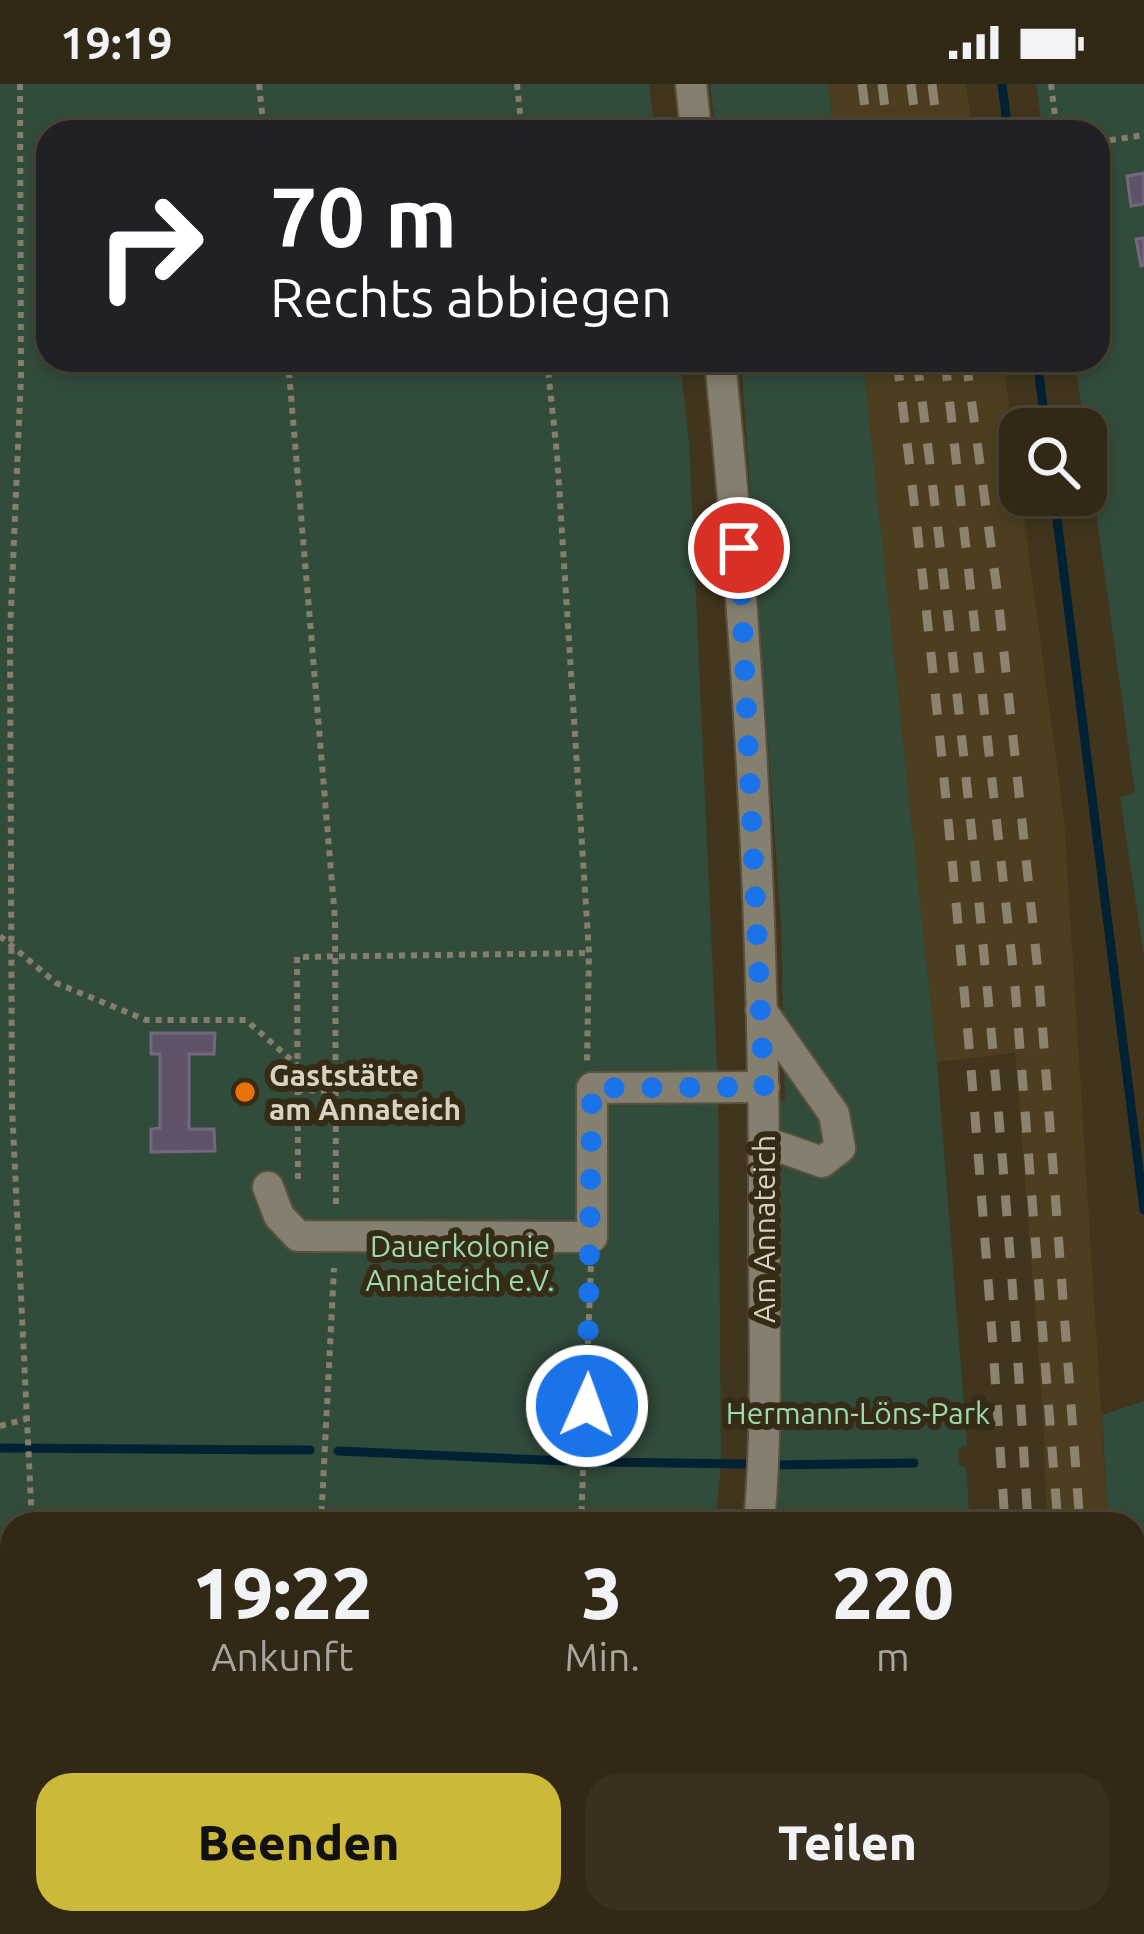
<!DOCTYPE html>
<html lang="de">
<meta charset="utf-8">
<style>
:root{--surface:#312816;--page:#39301f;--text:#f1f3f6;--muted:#a8a6a1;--line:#4c4435;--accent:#ccb939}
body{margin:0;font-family:Ubuntu,sans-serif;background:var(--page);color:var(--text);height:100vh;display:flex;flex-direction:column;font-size:45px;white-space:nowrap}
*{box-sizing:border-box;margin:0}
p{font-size:39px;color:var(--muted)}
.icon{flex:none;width:66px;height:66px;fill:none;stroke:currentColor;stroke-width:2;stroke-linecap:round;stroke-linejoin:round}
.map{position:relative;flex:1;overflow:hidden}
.panel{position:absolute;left:0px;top:1428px;width:1146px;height:423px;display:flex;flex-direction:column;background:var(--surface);border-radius:36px 36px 0 0;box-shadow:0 6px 18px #0003,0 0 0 3px var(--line)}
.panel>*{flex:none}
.top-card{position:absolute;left:36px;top:36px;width:1074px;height:252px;border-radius:36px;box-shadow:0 6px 18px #0003,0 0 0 3px var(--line);background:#202124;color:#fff;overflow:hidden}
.fabs{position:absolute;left:999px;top:324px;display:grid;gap:24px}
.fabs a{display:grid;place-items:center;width:108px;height:108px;border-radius:24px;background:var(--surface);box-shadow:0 6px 18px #0003,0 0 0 3px var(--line);font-size:60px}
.pin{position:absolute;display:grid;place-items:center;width:102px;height:102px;color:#fff;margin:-51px;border:6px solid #fff;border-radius:50%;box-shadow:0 3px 12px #0007}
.me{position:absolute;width:132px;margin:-66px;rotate:2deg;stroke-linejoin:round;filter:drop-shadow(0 0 9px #0008)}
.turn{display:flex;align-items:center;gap:42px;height:252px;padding:0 36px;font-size:54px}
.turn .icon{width:156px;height:156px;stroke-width:2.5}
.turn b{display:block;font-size:84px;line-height:102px}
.eta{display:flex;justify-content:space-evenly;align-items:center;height:204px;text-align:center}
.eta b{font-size:72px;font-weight:800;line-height:84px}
.action{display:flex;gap:24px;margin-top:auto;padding:24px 36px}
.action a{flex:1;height:138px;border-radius:36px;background:var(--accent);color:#111;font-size:48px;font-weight:800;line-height:138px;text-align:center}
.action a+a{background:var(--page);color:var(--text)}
.status{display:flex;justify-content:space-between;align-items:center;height:84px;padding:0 60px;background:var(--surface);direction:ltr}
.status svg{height:33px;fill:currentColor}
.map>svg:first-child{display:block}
.built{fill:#4d3e1f}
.green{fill:#324c3c}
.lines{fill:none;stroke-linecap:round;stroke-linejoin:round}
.stream{stroke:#023;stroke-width:9}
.building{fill:#605269;stroke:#75677e;stroke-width:3}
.minor-casing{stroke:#5c513c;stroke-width:34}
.path{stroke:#867d6a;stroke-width:6;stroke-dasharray:6 6;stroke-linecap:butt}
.minor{stroke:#857f70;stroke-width:30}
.rail{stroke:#8b826f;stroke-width:9;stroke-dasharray:21 21;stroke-linecap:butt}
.route{stroke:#1a73e8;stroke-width:21;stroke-dasharray:0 37.8}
.food-dot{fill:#e8710a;stroke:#362b14;stroke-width:4.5}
.labels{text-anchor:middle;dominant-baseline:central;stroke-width:12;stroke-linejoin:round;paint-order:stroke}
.poi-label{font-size:30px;font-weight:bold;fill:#d8d2c4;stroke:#362b14;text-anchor:start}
.street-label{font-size:30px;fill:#d8d2c4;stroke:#362b14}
.park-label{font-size:30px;fill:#9bdab4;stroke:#362b14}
</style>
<div class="status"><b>19:19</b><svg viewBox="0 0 49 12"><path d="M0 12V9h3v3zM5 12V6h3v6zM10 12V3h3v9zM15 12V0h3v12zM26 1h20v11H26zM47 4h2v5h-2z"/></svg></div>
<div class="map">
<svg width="1144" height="1850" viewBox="0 0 1144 1850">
<rect width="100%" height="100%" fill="#41351e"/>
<g class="built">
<polygon points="828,0 966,0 973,48 834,48"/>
<polygon points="863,276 1003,276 1064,734 1108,1440 1047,1440 1043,1331 1015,969 937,978"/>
<rect x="1061" y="1839" width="63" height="11"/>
</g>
<g class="green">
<polygon points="0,0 649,0 655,48 48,48 48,276 680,276 689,358 718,1004 721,1379 715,1440 12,1440 12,1839 676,1839 675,1850 0,1850"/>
<polygon points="710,0 828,0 834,48 716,48"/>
<polygon points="1036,0 1144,0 1144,872 1120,713 1135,709 1075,276 1098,276 1098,48 1043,48"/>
<polygon points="741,276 863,276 937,978 967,1361 958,1365 959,1382 966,1383 970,1440 747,1440 761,1018 785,1016 781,842"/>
<polygon points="1144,1317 1144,1850 1124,1850 1124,1839 1134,1839 1134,1440 1108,1440 1102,1331"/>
<polygon points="711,1839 989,1839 990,1850 710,1850"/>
</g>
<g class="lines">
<g class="stream">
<polyline points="1002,0 1008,48"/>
<polyline points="1037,276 1046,345"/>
<polyline points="1054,411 1144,1126"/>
<polyline points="0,1364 310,1366"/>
<polyline points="338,1367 566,1377"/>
<polyline points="600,1378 745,1380"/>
<polyline points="773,1381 914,1379"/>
</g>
</g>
<g class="building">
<polygon points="1144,89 1144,120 1131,122 1127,92"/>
<polygon points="1144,154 1144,181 1141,182 1136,155"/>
<polygon points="151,949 215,949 214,970 189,970 189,1045 214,1045 215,1067 151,1068 151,1045 160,1044 160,970 151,970"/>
</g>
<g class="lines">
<g class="minor-casing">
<g id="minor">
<polyline points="691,0 696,48"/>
<path d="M720,276C749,562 765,852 764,1140C764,1239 768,1340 759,1440"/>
<polyline points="761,926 834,1030 840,1064 822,1078 765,1058"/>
<polyline points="268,1103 279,1132 298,1152 592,1153 592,1004 764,1003"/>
<polyline points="722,1850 723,1839"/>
</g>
</g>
<g class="path">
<polyline points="20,0 21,292 10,548 12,1023 32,1440"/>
<polyline points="259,0 264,48"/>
<polyline points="517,0 522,48"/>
<polyline points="1051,0 1057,48"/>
<polyline points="1098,58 1144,51"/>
<polyline points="288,276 335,835 336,1122"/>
<polyline points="547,276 557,370 589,869 587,977"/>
<polyline points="0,852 56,899 146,936 246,936 297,981"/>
<polyline points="297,1006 335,1007"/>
<polyline points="298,1095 297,873 589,869"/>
<polyline points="0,1342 26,1335"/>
<polyline points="321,1440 334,1184"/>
<polyline points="581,1440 591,1180"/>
<polyline points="0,1524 12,1509"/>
<polyline points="837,1839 837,1850"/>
<polyline points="44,1850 45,1839"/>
<polyline points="288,1850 289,1839"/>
<polyline points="549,1850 550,1839"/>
</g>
<use href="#minor" class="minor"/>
<g class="rail">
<polyline points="862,0 868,48"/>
<polyline points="882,0 888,48"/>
<polyline points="911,0 917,48"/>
<polyline points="932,0 938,48"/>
<path d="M897,276C945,663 980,1051 1005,1440"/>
<path d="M917,276C966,662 1006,1051 1028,1440"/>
<polyline points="945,276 1015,902 1058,1440"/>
<polyline points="966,276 998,513 1039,897 1080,1440"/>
<polyline points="1025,1839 1026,1850"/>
<polyline points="1047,1839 1047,1850"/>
<polyline points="1077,1839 1077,1850"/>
<polyline points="1098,1839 1098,1850"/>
</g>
</g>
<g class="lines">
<polyline class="route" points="587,1322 592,1004 764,1003 739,464"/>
</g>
<circle class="food-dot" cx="245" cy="1008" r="12"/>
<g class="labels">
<g class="poi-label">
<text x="269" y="991">Gaststätte<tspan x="269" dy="34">am Annateich</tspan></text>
</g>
<g class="street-label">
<text transform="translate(764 1145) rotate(-90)">Am Annateich</text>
</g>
<g class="park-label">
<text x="460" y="1162">Dauerkolonie<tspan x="460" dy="34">Annateich e.V.</tspan></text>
<text x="858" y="1329">Hermann-Löns-Park</text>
</g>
</g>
</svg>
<div class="fabs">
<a><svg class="icon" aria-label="search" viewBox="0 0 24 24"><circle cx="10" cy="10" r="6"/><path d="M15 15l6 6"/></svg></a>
</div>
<div class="pin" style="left:739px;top:464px;background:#d93025"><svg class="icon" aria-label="arrive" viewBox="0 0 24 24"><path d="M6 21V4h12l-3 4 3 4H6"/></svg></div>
<svg class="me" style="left:587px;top:1322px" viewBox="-20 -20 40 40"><circle r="17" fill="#1a73e8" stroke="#fff" stroke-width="3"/><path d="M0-11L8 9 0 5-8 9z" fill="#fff"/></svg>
<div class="top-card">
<div class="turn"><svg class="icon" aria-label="right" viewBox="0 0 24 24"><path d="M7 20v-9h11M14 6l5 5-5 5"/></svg><div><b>70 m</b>Rechts abbiegen</div></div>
</div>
<section class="panel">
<div class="eta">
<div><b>19:22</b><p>Ankunft</p></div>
<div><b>3</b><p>Min.</p></div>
<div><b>220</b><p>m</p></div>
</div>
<div class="action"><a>Beenden</a><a>Teilen</a></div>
</section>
</div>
